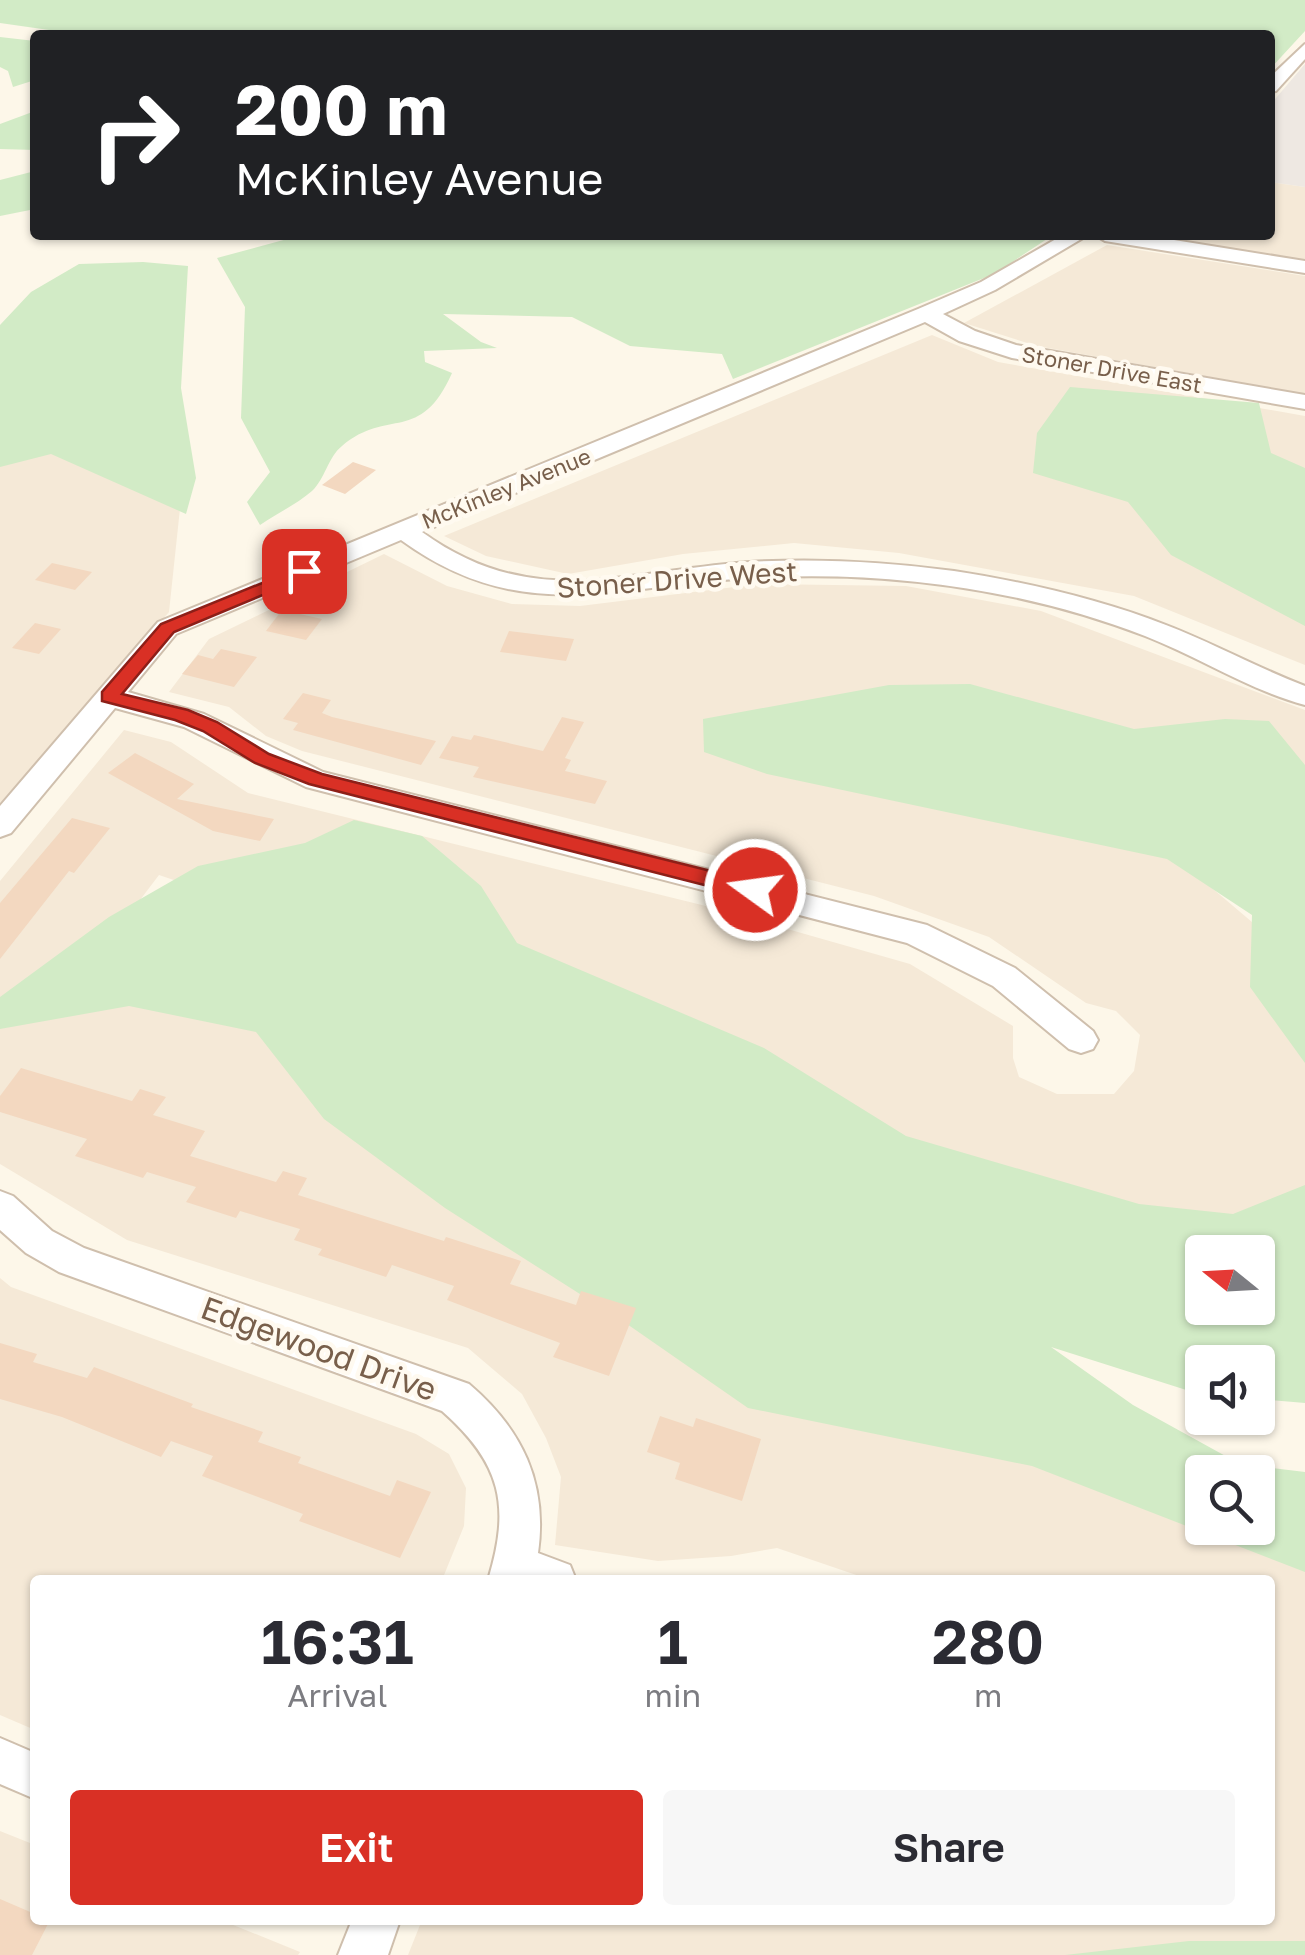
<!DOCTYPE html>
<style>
:root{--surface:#fff;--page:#f7f7f7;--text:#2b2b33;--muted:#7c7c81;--accent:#d93025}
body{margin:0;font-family:"Golos Text",sans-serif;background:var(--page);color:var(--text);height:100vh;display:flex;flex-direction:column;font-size:38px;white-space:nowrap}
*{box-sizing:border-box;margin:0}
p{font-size:32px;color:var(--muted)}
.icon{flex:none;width:55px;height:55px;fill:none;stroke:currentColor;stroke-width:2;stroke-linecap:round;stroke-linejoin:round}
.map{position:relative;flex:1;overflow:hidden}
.details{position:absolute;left:30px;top:1575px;width:1245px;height:350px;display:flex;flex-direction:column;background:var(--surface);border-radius:10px;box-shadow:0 2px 8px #0004}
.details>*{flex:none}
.hud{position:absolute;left:30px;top:30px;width:1245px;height:210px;border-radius:10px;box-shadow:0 2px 8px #0004;background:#202124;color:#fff;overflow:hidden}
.needle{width:65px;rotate:288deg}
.fabs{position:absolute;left:1185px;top:1235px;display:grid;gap:20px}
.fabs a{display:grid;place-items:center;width:90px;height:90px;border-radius:10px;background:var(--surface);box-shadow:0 2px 8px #0004;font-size:50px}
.pin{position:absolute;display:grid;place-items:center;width:85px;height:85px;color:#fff;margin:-42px;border-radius:20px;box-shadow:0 5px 15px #0006}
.me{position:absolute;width:110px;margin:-55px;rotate:284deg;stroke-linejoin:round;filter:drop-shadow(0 0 8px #0008)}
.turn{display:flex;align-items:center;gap:35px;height:210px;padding:0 40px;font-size:45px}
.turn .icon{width:130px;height:130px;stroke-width:2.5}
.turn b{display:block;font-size:70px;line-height:85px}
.eta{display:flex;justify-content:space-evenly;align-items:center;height:170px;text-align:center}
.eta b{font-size:60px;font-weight:600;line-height:70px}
.action{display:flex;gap:20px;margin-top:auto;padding:20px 40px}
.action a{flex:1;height:115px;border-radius:10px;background:var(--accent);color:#fff;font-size:40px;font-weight:600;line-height:115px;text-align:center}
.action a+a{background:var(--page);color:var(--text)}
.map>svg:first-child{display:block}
.residential{fill:#f5e9d7}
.industrial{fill:#eee8e2}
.green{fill:#d2ebc6;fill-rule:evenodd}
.building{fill:#f3d8c0}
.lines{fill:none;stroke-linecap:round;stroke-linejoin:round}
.minor-casing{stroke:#cfbfad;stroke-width:4}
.minor{fill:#fff;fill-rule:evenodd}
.route{fill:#d93025;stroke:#8d1f18;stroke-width:2.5}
.labels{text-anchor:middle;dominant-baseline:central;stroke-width:9;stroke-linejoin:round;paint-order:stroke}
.far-street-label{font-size:22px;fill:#785f4b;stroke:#fffaf0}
.street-label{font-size:28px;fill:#785f4b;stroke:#fffaf0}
.near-street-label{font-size:32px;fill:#785f4b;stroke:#fffaf0}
</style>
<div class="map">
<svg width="1305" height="1955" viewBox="0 0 1305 1955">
<rect width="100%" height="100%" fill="#fdf7e9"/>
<g class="residential">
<polygon points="1270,182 1305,187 1305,260 1143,235 1270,235"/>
<polygon points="1107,245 1305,276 1305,394 1037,346 964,323"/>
<polygon points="932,335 998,362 1305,416 1305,665 1134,596 899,553 794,543 683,554 568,574 486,556 444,536"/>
<polygon points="0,417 186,452 169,612 0,803"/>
<polygon points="384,554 447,586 512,604 580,606 759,584 906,586 1041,611 1305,710 1305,783 1147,833 1285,950 1305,985 1305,1205 1096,1251 694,1055 159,875 89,967 346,1062 1202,1528 1258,1528 1305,1505 1305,1955 408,1955 422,1920 1270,1920 1270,1580 871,1580 777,1548 731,1556 658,1561 555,1545 561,1477 546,1438 522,1394 468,1348 127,1240 0,1164 0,881 124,730 171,742 248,793 714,908 910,964 1013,1026 1013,1058 1019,1077 1057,1094 1114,1094 1134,1071 1140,1035 1116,1011 1086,1003 989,937 874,896 302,751 266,736 229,707 169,692 209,639"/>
<polygon points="0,1278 11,1287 416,1434 449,1454 466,1488 464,1526 442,1580 35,1580 35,1730 0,1715"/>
<polygon points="0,1831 35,1845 35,1920 221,1920 300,1952 298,1955 0,1955"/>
</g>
<polygon class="industrial" points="1305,64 1305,187 1270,182 1270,105"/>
<g class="green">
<polygon points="0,0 1305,0 1305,31 1270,69 1270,35 84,35 0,23"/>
<polygon points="0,37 35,41 35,80 13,87 8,71 0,67"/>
<polygon points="35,111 35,150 0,149 0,124"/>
<polygon points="35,171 35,209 0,216 0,180"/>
<path d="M302,235H1053L994,274L733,379L722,354L630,346L572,317L443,314L481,342L497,348L424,351L425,362L452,373C420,445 388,407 342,446C328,457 325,479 312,491C297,504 276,514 260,525L247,502L270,472L241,418L245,307L217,258Z"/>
<polygon points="143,262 188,266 181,388 196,478 186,514 51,454 0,467 0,325 31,292 79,264"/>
<polygon points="1070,387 1259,403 1271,453 1305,468 1305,626 1171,555 1128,502 1033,473 1037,433"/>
<polygon points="970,684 1134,729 1225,719 1269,721 1305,765 1305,1063 1250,987 1252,915 1167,859 767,774 704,752 703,719 889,685"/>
<path d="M354,820L422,836L481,886L517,943L764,1048L906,1136L1139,1204L1233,1214L1305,1185V1403L1258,1399V1362H1202V1395L1051,1347L1133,1405L1240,1464L1305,1472V1572L1032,1466L748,1408L627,1324L445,1208L324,1119L256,1032L129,1006L0,1029V997L109,917L198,866L305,843ZM1202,1252H1258V1308H1202ZM1202,1472H1258V1528H1202Z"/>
<polygon points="1189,1941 1305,1941 1305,1955 1065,1955"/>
</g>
<g class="building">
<polygon points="353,462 376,470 345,494 322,485"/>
<polygon points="52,563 92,572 75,590 35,580"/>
<polygon points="282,610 322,619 306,640 266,631"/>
<polygon points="35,623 61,629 39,654 12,648"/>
<polygon points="509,631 574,639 566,661 500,652"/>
<polygon points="221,649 257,657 234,687 182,674 198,655 213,659"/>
<polygon points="303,693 331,700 322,713 332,717 436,741 421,765 293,730 298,723 283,719"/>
<polygon points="562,717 584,722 565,758 571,760 565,771 607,781 595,804 473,777 479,767 439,758 452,736 471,740 474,735 543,751"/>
<polygon points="135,753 194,784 177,799 274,819 260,841 213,831 108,773"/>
<polygon points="72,818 110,828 74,873 69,871 0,959 0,903"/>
<polygon points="21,1068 132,1101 140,1089 166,1097 153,1115 205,1131 190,1156 276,1182 283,1171 307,1178 298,1195 444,1241 446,1237 521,1261 510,1284 576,1305 581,1291 636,1308 609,1376 553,1357 560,1343 447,1300 454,1286 392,1265 386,1277 318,1255 322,1249 294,1240 300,1229 240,1211 236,1218 186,1202 196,1187 147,1172 143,1178 75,1156 87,1139 0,1112 0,1096"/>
<polygon points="0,1343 37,1354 33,1362 87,1378 94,1367 193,1404 191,1407 263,1432 258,1442 301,1457 298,1463 390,1496 397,1480 431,1492 400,1558 299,1521 303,1514 202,1476 213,1456 171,1441 161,1457 62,1417 0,1399"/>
<polygon points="660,1416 693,1427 696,1418 761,1439 742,1501 675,1479 680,1463 647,1452"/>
<polygon points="0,1899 35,1914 35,1920 50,1920 32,1955 0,1955"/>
</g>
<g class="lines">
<g class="minor-casing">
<g id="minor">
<polygon points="1305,44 1305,59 1276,91 1270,92 1270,77"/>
<path d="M1063,235H1088L995,290L943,314L975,331L1016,345L1305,395V409L1012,358L959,341L925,322L422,532C534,613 625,570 750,562C817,558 887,562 954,571C1025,582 1099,599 1166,625C1213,643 1258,668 1305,686V705C1249,690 1199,657 1145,636C1021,588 883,570 751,578C616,585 522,628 401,540L176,634L128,692L204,714L323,772L927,925L1015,968L1093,1031L1098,1040L1093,1049L1081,1053L1069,1049L993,986L907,943L306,787L184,727L115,708L11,833L0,837V806L158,622L918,309L981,282Z"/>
<polygon points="1095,235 1143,235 1305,261 1305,273 1105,241"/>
<path d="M0,1191L13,1196L52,1231L84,1248L469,1384C522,1429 548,1483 538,1553L570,1565L576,1580H488C511,1505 501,1463 442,1411L59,1272L26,1253L0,1230Z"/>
<polygon points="0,1738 35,1753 35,1799 0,1784"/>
<polygon points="352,1920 400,1920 388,1955 338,1955"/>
</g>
</g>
<use href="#minor" class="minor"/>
</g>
<polygon class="route" points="304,566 313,571 311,575 174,632 122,694 188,710 217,722 269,754 322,774 755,882 762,884 766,890 762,895 755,898 309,784 255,763 203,731 175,720 102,701 102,692 161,624"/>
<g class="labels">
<g class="far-street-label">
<text transform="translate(1112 369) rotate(10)">Stoner Drive East</text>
<text transform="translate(506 488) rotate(-22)">McKinley Avenue</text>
</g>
<g class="street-label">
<text transform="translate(677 579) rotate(-4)">Stoner Drive West</text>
</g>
<g class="near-street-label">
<text transform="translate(319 1348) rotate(20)">Edgewood Drive</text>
</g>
</g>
</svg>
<div class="fabs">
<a><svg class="needle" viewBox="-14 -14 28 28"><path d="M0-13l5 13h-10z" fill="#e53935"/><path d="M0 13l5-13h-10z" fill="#7c7c81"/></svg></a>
<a><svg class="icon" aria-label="sound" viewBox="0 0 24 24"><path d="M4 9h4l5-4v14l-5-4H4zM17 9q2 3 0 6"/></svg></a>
<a><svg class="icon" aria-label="search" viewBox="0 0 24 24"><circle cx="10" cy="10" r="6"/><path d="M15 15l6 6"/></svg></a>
</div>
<div class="pin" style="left:304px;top:571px;background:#d93025"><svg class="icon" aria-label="arrive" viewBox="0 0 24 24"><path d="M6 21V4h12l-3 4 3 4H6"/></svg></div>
<svg class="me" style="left:755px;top:890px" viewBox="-20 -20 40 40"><circle r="17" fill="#d93025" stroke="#fff" stroke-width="3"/><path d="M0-11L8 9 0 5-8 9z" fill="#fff"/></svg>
<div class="hud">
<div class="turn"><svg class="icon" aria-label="right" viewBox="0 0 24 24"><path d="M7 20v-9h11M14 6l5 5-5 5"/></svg><div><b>200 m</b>McKinley Avenue</div></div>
</div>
<section class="details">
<div class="eta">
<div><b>16:31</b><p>Arrival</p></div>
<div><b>1</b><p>min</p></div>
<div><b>280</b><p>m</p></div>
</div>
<div class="action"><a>Exit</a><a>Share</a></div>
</section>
</div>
